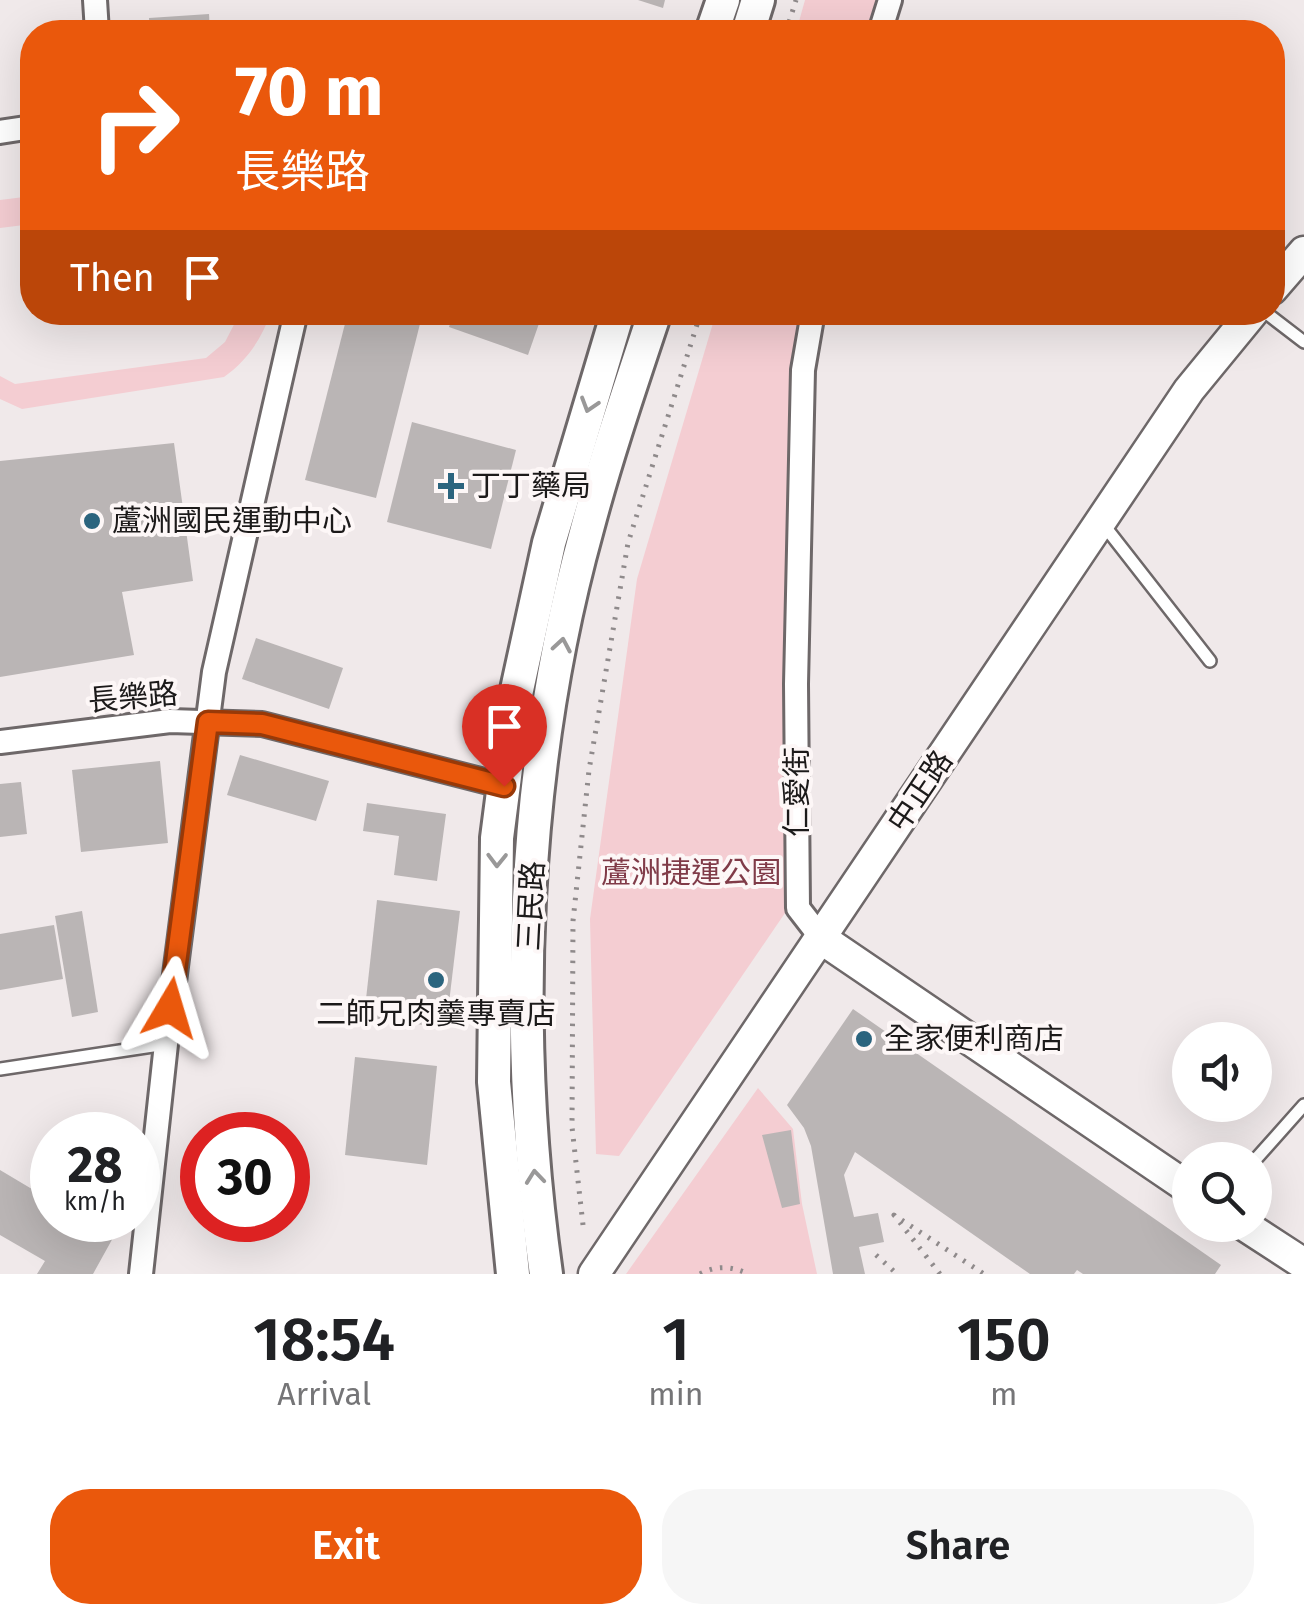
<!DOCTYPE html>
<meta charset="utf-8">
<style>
:root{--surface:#fff;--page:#f6f6f6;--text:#202124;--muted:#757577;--accent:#ea580c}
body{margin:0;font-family:"Fira Sans","Noto Sans TC",sans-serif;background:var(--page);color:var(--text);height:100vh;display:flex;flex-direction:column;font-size:38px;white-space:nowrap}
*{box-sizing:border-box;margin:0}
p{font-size:32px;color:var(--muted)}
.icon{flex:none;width:55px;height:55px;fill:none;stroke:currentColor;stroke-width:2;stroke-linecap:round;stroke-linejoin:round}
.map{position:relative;height:1274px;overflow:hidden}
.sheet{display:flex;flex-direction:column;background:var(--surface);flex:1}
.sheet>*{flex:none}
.hud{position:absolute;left:20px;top:20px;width:1265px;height:305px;border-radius:40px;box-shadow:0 10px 40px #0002;background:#ea580c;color:#fff;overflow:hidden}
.controls{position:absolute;left:1172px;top:1022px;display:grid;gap:20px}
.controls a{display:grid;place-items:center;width:100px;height:100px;border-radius:50%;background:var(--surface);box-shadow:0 10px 40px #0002;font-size:50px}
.speed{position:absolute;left:30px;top:1112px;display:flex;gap:20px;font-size:50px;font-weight:700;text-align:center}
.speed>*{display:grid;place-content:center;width:130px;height:130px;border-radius:50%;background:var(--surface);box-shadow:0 10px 40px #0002;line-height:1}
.speed small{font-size:25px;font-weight:400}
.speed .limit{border:15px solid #d22;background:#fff;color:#111}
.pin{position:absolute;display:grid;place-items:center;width:85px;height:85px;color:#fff;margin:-102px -42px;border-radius:50% 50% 50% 0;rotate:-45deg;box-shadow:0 0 10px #0007}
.pin .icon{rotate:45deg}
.me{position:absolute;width:110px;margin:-55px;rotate:7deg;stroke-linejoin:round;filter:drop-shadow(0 0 8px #0008)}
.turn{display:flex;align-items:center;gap:35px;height:210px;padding:0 50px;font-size:45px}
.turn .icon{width:130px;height:130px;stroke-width:2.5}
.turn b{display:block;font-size:70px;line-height:85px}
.then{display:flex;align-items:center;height:95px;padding:0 50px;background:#0003;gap:20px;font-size:38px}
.eta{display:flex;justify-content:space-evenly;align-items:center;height:170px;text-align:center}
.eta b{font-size:60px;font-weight:600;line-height:70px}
.button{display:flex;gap:20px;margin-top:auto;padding:20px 50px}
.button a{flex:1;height:115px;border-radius:40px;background:var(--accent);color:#fff;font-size:40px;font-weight:600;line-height:115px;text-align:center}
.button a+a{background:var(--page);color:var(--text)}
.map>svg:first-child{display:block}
.green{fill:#f4cdd2}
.building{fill:#bab5b5}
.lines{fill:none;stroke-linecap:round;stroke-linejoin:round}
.service-casing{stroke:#6e6869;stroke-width:16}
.minor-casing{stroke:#6e6869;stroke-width:28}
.tertiary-casing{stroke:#6e6869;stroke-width:35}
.secondary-casing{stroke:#6e6869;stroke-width:38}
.path{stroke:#8f8a8b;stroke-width:5;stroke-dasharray:2.5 8;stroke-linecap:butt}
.service{stroke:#fff;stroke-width:11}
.minor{stroke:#fff;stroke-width:22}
.tertiary{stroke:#fff;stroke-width:30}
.secondary{stroke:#fff;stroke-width:32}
.oneway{stroke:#999898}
.route-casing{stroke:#983908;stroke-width:25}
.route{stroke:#ea580c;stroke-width:18}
.poi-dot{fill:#2b647e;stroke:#fdf7f7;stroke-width:4}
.labels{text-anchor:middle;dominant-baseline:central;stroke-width:8;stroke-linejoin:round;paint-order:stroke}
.poi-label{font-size:30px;fill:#1c1a1a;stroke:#fdf7f7;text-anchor:start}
.street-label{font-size:30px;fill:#1c1a1a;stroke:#fdf7f7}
.park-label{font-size:30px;fill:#803b48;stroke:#fdf7f7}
</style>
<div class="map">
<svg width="1304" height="1274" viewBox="0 0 1304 1274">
<rect width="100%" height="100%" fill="#f0e9ea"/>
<g class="green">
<polygon points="805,0 890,0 881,32 796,32"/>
<polygon points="32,196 32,224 0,228 0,200"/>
<path d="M240,313H271C261,339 248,360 224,377L22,409L0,399V376L15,384L206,358L225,342Z"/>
<polygon points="716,313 806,313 785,913 619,1156 596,1154 590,919 637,579"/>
<polygon points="758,1088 793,1129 802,1204 817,1274 626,1274"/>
</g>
<g class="building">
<polygon points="638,0 665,0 663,8"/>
<polygon points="209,14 210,32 150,32 149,18"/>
<polygon points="348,312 423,312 376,498 305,480"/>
<polygon points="454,312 543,312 528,355 449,327"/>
<polygon points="412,422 516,450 491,549 387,522"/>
<polygon points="174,443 193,581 122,592 134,655 0,677 0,461"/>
<polygon points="256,638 343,668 329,709 242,679"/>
<polygon points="240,755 329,781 316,821 227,795"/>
<polygon points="160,761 168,843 81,852 72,770"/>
<polygon points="21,782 27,834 0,837 0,784"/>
<polygon points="367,803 446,814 437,881 394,875 399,836 363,831"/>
<polygon points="377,900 460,911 446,1028 364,1017"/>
<polygon points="82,911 98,1012 72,1017 55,916"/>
<polygon points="54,925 63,979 0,990 0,934"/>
<polygon points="853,1009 1221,1265 1215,1274 1083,1274 1077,1270 1074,1274 1030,1274 855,1152 844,1175 854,1217 878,1213 884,1242 859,1247 865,1274 833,1274 811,1146 804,1128 787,1105"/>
<polygon points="355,1057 437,1066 427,1165 345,1155"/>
<polygon points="791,1130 800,1204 782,1208 762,1135"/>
<polygon points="0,1170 52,1201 52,1220 86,1220 114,1236 93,1274 37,1274 45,1261 0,1235"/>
</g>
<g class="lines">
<g class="service-casing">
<g id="service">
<polyline points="1265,312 1304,342"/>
<polyline points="1103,524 1210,661"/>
<polyline points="0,1069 166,1044"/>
<polyline points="1255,1160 1304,1105"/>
</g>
</g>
<g class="minor-casing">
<g id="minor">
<polyline points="95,0 97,32"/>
<polyline points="880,32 890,0"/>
<polyline points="0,132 32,127"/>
<polyline points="813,312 803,370 796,684 798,908 822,939"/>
<polyline points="0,742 170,721 262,724 504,786"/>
<polyline points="141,1274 166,1044 214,672 296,312"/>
</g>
</g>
<g class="tertiary-casing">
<g id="tertiary">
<polyline points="1272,289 1304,252"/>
<polyline points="822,939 1190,1189"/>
<polyline points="1244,1225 1304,1264"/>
<polyline points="594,1274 1189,390 1253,312"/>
</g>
</g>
<g class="secondary-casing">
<g id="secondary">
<polyline points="712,32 723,0"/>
<polyline points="748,32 758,0"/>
<polyline points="513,1274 494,1082 497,838 515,699 549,543 618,312"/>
<path d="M546,1274C512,1031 521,767 587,529C606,457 631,384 655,312"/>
</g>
</g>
<g class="path">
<polyline points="786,32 796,0"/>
<polyline points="583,1225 572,1127 573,921 589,770 628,543 701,312"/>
<polyline points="876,1255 897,1274"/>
<path d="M700,1274C717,1265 731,1266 749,1274"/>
<polyline points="940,1274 894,1215 984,1274"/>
</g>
<use href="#service" class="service"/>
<use href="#minor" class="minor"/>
<use href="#tertiary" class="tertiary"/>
<use href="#secondary" class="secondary"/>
</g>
<defs><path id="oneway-chevron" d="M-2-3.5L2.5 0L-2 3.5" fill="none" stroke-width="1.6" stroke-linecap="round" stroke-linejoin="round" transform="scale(2.5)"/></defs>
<g class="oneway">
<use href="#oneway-chevron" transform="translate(589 405) rotate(107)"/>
<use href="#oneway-chevron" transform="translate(562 645) rotate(-80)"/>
<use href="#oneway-chevron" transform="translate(497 860) rotate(91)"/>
<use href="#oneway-chevron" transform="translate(535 1177) rotate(-96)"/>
</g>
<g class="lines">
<g class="route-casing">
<polyline id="route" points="170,1008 208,722 262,724 504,786"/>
</g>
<use href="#route" class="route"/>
</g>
<g class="poi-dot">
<path d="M446 471h10v10h10v10h-10v10h-10v-10h-10v-10h10z"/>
<circle cx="92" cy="521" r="10"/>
<circle cx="436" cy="980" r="10"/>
<circle cx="864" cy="1039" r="10"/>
</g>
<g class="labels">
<g class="poi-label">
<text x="471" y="486">丁丁藥局</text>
<text x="112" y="521">蘆洲國民運動中心</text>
<text x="436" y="1014" text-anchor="middle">二師兄肉羹專賣店</text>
<text x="884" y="1039">全家便利商店</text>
</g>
<g class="street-label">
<text transform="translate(133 697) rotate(-5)">長樂路</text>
<text transform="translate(920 791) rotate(-56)">中正路</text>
<text transform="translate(797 792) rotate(-90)">仁愛街</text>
<text transform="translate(531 906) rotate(-87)">三民路</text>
</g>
<g class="park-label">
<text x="691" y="873">蘆洲捷運公園</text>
</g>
</g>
</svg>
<div class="controls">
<a><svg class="icon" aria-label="sound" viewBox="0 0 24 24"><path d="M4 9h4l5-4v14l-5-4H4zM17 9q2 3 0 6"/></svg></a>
<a><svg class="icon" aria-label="search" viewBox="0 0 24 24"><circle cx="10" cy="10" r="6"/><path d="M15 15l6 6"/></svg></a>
</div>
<div class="speed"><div>28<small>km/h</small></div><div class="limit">30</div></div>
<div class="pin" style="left:504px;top:786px;background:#d93025"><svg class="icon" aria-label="arrive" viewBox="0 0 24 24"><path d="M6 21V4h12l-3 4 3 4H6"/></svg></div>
<svg class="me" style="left:170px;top:1008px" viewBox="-20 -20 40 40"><path d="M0-17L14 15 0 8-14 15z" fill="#ea580c" stroke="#fff" stroke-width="4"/></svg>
<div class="hud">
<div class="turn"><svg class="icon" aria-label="right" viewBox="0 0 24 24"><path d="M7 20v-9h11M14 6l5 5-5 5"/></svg><div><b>70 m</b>長樂路</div></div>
<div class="then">Then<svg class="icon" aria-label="arrive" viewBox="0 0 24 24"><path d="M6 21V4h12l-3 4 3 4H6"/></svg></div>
</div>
</div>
<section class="sheet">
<div class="eta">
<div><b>18:54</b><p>Arrival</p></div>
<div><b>1</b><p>min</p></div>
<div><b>150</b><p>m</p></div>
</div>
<div class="button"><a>Exit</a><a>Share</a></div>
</section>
